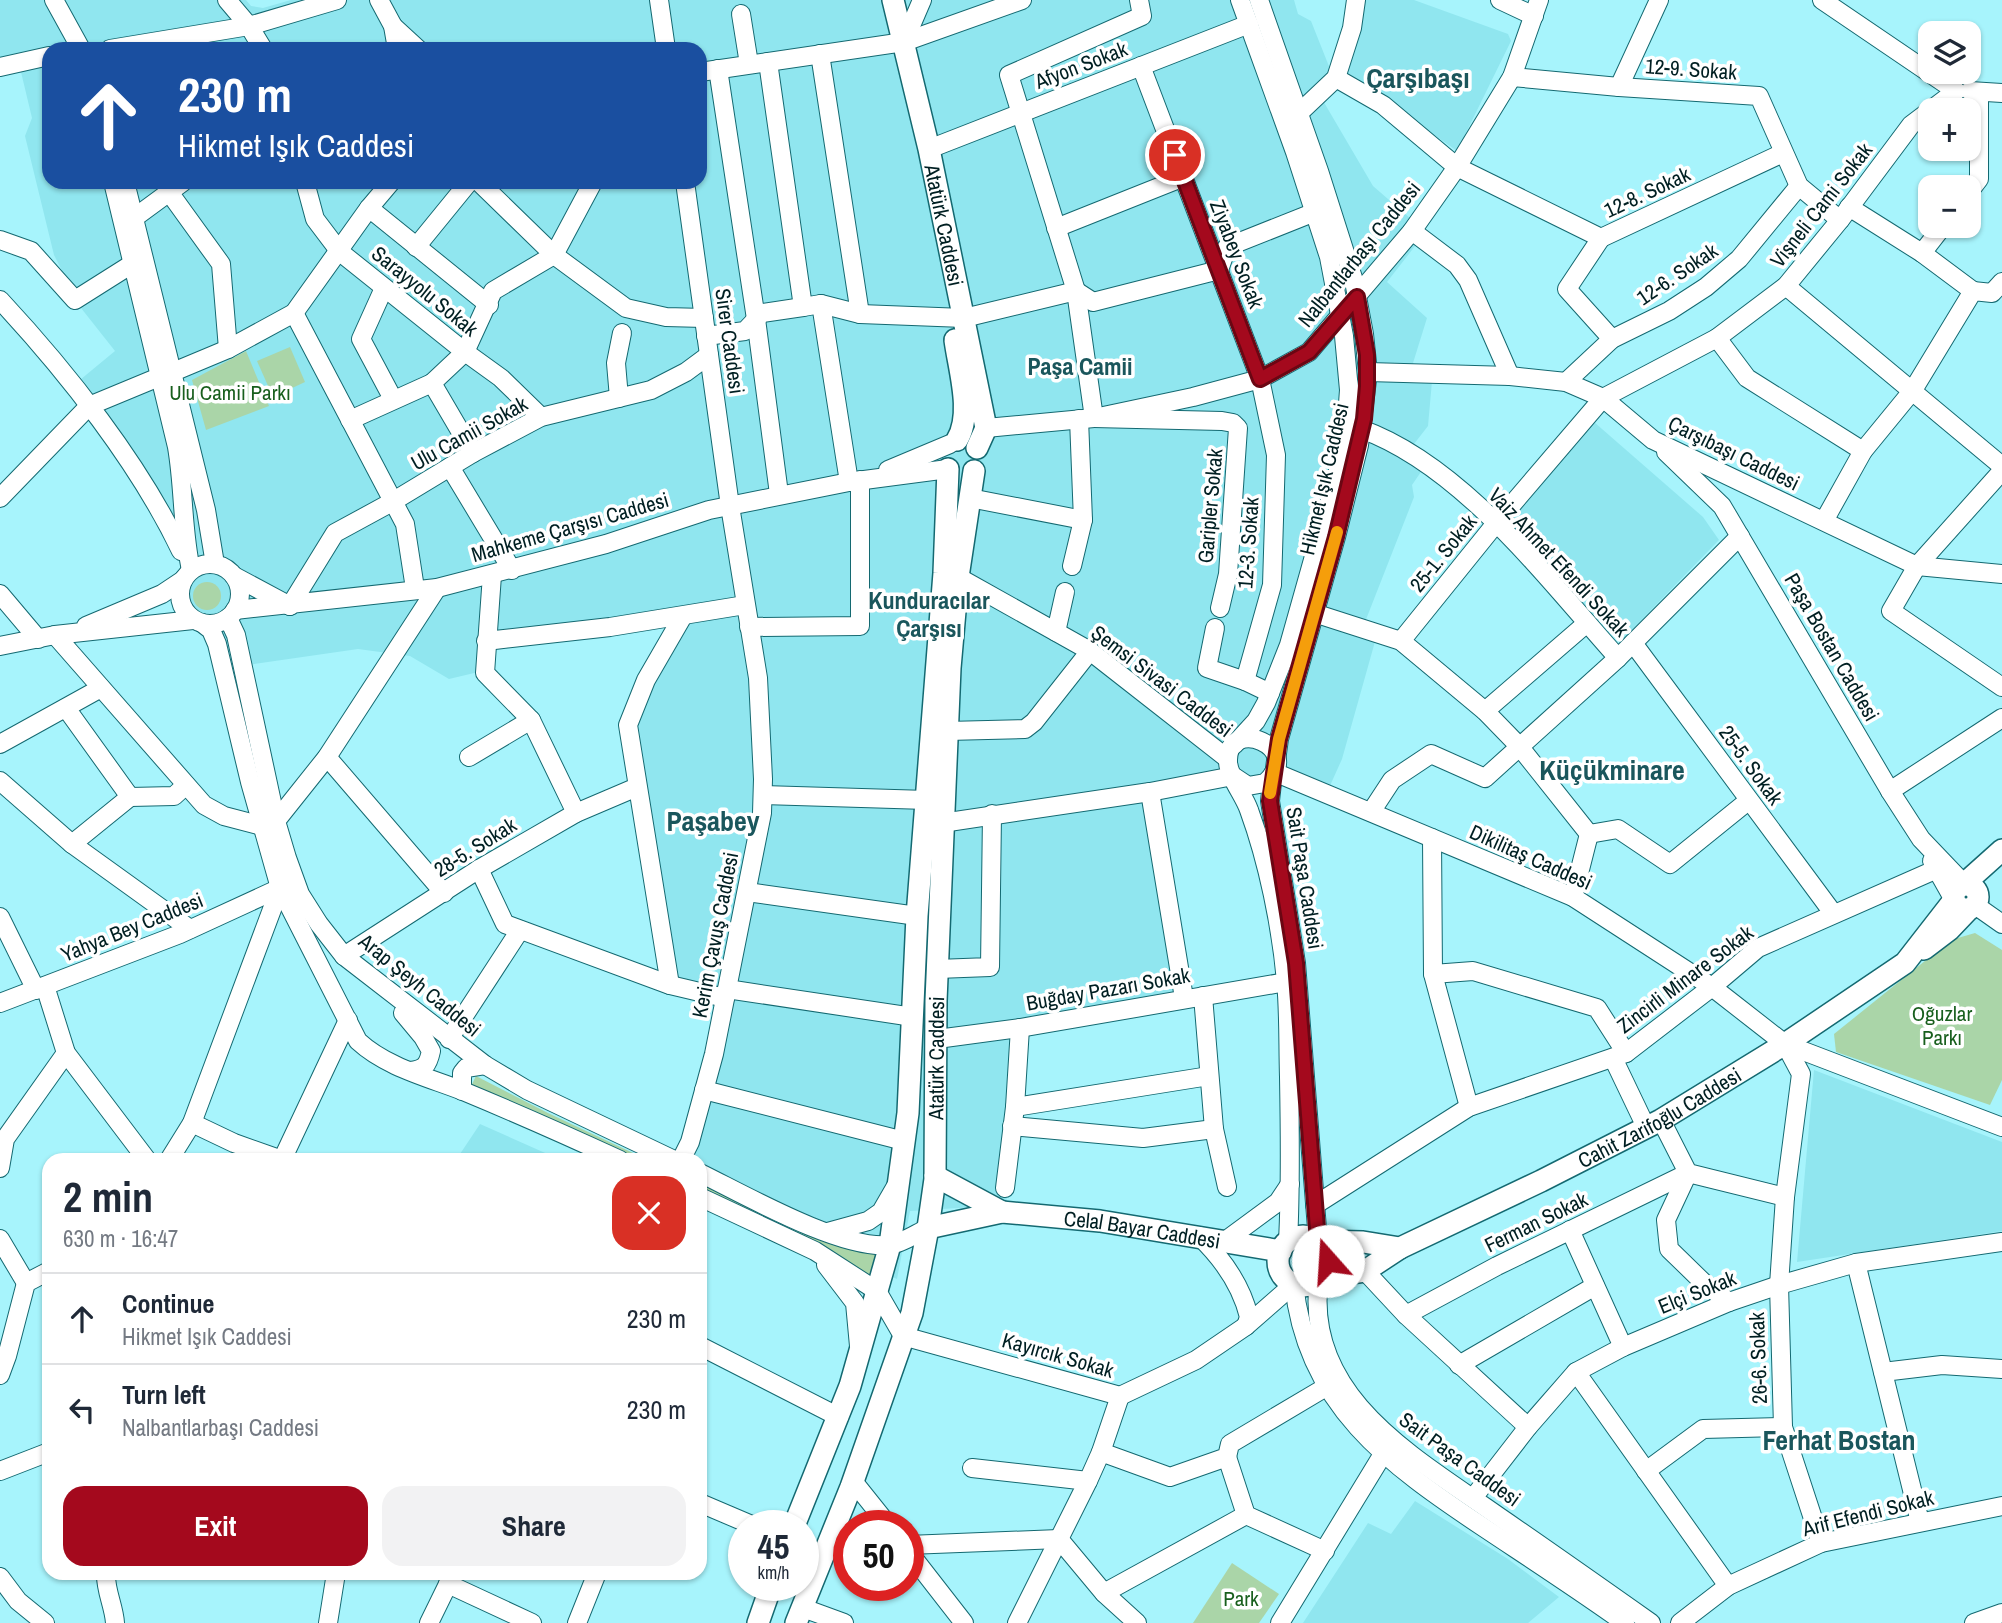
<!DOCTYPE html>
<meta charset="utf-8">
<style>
:root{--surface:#fff;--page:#f2f2f3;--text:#1f2937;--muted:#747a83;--line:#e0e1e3;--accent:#a4091d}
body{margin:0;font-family:"Archivo Narrow",sans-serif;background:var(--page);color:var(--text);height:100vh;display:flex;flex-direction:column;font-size:26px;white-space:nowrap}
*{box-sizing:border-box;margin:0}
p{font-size:23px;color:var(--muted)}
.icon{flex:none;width:38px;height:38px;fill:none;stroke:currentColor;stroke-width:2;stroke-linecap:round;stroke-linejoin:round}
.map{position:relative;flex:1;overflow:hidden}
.details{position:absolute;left:42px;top:1153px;width:665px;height:427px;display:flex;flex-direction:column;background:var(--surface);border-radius:21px;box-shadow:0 2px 5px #0004}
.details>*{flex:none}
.banner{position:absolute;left:42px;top:42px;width:665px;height:147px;border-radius:21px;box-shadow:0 2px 5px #0004;background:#1a4fa0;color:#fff;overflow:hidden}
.tools{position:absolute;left:1918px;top:21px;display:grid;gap:14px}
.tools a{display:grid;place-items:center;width:63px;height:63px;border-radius:14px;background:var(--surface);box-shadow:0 2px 5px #0004;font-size:35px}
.speed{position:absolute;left:728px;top:1510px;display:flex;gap:14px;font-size:35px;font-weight:700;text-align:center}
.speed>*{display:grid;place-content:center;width:91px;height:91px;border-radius:50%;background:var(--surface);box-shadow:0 2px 5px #0004;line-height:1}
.speed small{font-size:18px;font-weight:400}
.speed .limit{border:10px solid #d22;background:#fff;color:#111}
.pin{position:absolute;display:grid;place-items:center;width:60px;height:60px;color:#fff;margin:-30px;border:4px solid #fff;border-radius:50%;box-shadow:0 2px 7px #0007}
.me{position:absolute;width:77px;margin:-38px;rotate:341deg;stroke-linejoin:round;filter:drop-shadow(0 0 5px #0008)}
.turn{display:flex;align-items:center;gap:24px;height:147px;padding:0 21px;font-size:32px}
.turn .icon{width:91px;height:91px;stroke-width:2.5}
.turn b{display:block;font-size:49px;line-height:60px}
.round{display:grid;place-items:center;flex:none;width:74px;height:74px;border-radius:21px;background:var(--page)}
.summary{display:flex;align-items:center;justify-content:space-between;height:119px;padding:0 21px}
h1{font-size:42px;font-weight:700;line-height:52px}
.button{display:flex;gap:14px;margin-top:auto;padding:14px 21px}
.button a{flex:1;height:80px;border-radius:21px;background:var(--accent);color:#fff;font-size:28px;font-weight:700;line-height:80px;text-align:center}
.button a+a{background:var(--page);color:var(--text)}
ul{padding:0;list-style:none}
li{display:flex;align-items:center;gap:21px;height:91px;padding:0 21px;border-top:2px solid var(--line)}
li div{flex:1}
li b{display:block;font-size:26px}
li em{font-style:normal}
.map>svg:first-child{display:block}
.built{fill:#90e6ef;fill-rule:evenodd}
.green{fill:#aad5a8}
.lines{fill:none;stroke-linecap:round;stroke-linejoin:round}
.minor-casing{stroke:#146971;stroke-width:20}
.major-casing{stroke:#146971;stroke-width:24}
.minor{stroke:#fff;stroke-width:18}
.major{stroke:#fff;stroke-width:21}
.route-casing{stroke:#6b0613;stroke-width:18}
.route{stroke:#a4091d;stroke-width:12}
.slow{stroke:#f59e0b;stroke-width:12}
.labels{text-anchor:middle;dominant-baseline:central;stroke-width:7;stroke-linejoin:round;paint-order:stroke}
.street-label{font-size:21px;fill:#001f22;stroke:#fff}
.park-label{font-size:21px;fill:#185f1d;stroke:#fff}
.quarter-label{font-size:24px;font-weight:bold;fill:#1a565c;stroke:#fff}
.district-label{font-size:28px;font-weight:bold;fill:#1a565c;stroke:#fff}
</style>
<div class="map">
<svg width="2002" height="1623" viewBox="0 0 2002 1623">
<rect width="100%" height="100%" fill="#a7f4fc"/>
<g class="built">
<path d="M0,0H246L251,6L263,8L291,0H1294L1298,14L1311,21L1336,84L1322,99L1373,186L1426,232L1387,282L1427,318L1413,363L1432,381L1428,426L1414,444L1427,463L1412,485L1414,497L1365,622L1376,638L1342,759L1324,799L1283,781L1156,795L1186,1003L1025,1031L1006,1205L910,1211L897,1279L700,1187V1160H675L685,1139L719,1003L666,988L623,726L669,625L492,645L491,669L449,679L410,656L358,649L213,670L205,637L185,625L172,604V582L182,565L147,498L69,389L115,351L81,308L54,255L25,136L32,118L21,72L0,75ZM49,49H700V182H49Z"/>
<polygon points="1359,0 1414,0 1508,34 1511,41 1457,151 1381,97 1345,76"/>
<polygon points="1594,422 1703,517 1719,540 1620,642 1507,524"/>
<polygon points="1814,1070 2002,1142 2002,1231 1797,1262"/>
<polygon points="480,1124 561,1160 456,1160"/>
<polygon points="1415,1501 1508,1559 1559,1597 1528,1623 1303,1623 1368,1523 1391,1534"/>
</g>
<g class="green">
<polygon points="290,347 305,382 273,397 257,361"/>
<polygon points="246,351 269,406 206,430 192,380"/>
<circle cx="207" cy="596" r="14"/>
<polygon points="1975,933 2002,950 2002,1080 1990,1105 1836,1052 1834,1034 1951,940"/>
<polygon points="476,1076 548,1113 648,1160 641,1160 471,1086"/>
<path d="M700,1184C759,1211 816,1237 878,1254L874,1283L700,1189Z"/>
<polygon points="1232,1563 1279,1594 1259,1623 1193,1623"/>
</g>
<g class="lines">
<g class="minor-casing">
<g id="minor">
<polyline points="54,0 81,49"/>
<polyline points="227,0 249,26 263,49"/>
<polyline points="379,0 393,26 397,49"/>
<polyline points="659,0 666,49"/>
<polyline points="1139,0 1142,16 1009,75 1076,291 1094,418 1222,421 1233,423 1238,428 1228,574 1220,608"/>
<polyline points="1259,0 1319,171 1354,281 1364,334 1368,372 1359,445 1336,537 1279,739 1275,768"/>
<polyline points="1500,0 1534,16"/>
<polyline points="1822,0 1956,91"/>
<polyline points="741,14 749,64"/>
<polyline points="393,26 418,49"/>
<polyline points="904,42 922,0"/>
<polyline points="110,49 249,26 337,0"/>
<polyline points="820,54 860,314"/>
<polyline points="768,62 803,307 821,304 849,482"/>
<polyline points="1141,66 1260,379 1276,455 1272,585 1245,681 1270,693"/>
<polyline points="0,67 49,56"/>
<polyline points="718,69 756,319 779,494"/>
<polyline points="700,72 904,42 1022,0"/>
<polyline points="1512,77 1619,87 1759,96 1799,186 1840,220"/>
<polyline points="1336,78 1383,105 1457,167 1601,238 1783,153"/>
<polyline points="1619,87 1659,0"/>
<polyline points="1970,91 2002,93"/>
<polyline points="1298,114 1336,78 1352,28 1356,0"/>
<polyline points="929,149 1249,24"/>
<path d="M113,182L177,447C184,488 182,529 191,570"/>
<polyline points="125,182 206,510 215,564"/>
<polyline points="305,182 315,219 340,252 465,352 501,378 541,417"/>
<polyline points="479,182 554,255 626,308 666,317 704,318"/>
<polyline points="169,192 221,264 228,349"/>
<polyline points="1969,192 1979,179 1979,92"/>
<polyline points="1849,207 1922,253 1973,291"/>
<polyline points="369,208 489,305"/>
<polyline points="134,218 183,182"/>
<polyline points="1056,228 1184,177"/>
<polyline points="1412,231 1457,265 1468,280 1510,376"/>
<polyline points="1601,238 1567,289 1612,339"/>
<polyline points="0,240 31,251 75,300 132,264"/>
<polyline points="416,247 469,182"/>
<polyline points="1922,253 1943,226"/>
<polyline points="1786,286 2002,466"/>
<polyline points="384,288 361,339 393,399"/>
<path d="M0,300C67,372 139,463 181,551"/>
<polyline points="821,304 860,314 964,318 1076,291 1093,302 1219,270 1227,247 1315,212"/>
<polyline points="294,313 405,524 414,582"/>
<polyline points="706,336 745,331 762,313 803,307"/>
<polyline points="1717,338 1747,378 1863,451"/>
<polyline points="173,372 228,349 294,313 369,208 391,182"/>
<polyline points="1368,372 1510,376 1566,382 1603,398 1653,440 1917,566 2002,574"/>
<polyline points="1566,382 1612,339 1669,311 1706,287 1739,259 1799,186"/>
<polyline points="619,398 616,363 622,333"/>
<polyline points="350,420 432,383"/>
<polyline points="986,428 1094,418 1193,397 1260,379 1309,352 1412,231 1457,167 1512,77 1539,0"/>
<path d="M1361,429C1462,465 1548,580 1618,658"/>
<polyline points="1666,452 1722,506 1890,791 1921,839 1964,884"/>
<polyline points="473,453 432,383 465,352 493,291 554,255 593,182"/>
<polyline points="450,467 512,570"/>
<polyline points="888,470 950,444"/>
<polyline points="2002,471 1917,566 1891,611 2002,687"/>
<polyline points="0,498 89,406 159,377"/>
<polyline points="970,498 1083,520"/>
<polyline points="1824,521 1863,451 1913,390 1973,291 1992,293 2002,282"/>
<circle cx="210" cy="594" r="30"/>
<polyline points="1072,566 1083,520 1079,419"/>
<polyline points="492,575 485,673 531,720 576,813"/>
<polyline points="234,576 290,606"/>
<polyline points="958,577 1090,651 1228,759"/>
<polyline points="0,594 38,639"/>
<polyline points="290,606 335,533 392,502 473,453 541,417 651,390 686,372 709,355"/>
<polyline points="235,610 437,588 606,544 709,510 849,482 948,469"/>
<polyline points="1314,613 1401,641 1485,711 1519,746 1589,834"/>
<polyline points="228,618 236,635 276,821 287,858 300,894 319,924 344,956 485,1065 527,1090 674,1160"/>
<path d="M202,623L211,630L217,644L250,782L280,888L358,1041C386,1067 427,1077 463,1091C516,1113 568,1136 620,1160"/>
<polyline points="86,626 162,594 183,580"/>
<polyline points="749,627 860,626 860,480"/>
<polyline points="1215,628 1207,668 1245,681"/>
<polyline points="1056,632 1065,592"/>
<polyline points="55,635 204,805 224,816 262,826"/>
<polyline points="486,641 610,627 745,605"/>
<polyline points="1401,641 1497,522 1603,398 1717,338 1786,286 1840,220 1911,125 1956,91"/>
<polyline points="1633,643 1833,913"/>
<polyline points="0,646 55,635 193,620"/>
<polyline points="66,708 130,797 174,796 186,785"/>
<polyline points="1485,711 1587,623"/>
<polyline points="947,731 1025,729 1034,722 1090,651"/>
<polyline points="0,744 101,688"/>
<polyline points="1234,745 1256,721 1266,703 1289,645 1338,471 1346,431 1349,390 1344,336 1329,257 1295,152 1240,0"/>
<polyline points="327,757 444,893"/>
<polyline points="469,757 531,720"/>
<polyline points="1274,772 1573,897 1712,987 1785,1044 2002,1127"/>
<polyline points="1273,774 1270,801 1296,963 1318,1241"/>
<path d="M1233,776L1248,786L1265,783C1307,747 1226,715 1228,762C1229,778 1244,795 1249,810C1268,862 1281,926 1286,981C1289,1013 1288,1045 1289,1077C1290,1132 1291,1186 1288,1241"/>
<polyline points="0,781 72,844 190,929"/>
<polyline points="1890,791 2002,718"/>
<polyline points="1150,792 1184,998"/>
<polyline points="763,795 927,800"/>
<polyline points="1371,812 1392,780 1431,754 1485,778 1618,658 1740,536"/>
<polyline points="276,821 327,757 437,588"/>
<polyline points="942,823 1150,792 1233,776"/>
<polyline points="1589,834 1618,829 1670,864 1748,801"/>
<polyline points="1432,838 1433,974 1469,1107"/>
<polyline points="72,844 130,797"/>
<polyline points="1932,861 1954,900"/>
<polyline points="479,869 505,924 670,985 725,998"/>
<polyline points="747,892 917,916"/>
<polyline points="1573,897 1589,834"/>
<polyline points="1975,905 2002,924"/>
<polyline points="0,917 36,990"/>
<polyline points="344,956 479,869 576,813 637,787"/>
<polyline points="937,969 990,967 992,814"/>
<polyline points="1433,974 1473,971 1597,1008 1626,1053"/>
<polyline points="670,985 628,725 646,680 683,616"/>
<polyline points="45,986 66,1053 147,1160"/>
<polyline points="727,989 913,1017"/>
<polyline points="1203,996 1214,1129 1227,1187"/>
<polyline points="0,1003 180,934 280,888"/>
<path d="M403,1013L423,1037L431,1051C428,1065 425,1069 411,1071"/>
<polyline points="449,1039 520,930"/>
<polyline points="937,1039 1020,1028 1286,982"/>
<polyline points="1785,1044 1801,1074 1785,1197 1779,1285 1783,1427 1821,1543"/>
<polyline points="1613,1058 1646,1127"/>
<polyline points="704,1090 904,1141"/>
<polyline points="462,1091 462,1073 466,1068 485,1065"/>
<polyline points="1015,1107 1209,1076"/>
<polyline points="1661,1120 1688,1173 1785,1197"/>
<polyline points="192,1123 234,1143 282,1160"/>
<polyline points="1012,1126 1143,1138 1214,1129"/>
<polyline points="169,1160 192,1123 280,888"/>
<polyline points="282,1160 348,1020"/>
<polyline points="681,1160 690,1142 714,1054 762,813 763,779 758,678 730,506 685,182"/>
<polyline points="0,1168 5,1139 66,1053"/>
<path d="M700,1173C745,1195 841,1250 889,1245C901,1244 917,1233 928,1228"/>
<polyline points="1688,1173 1666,1220 1669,1249 1705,1284 1729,1302"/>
<polyline points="1005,1188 1015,1107 1020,1028"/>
<polyline points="700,1197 815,1251 877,1291 903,1336 1120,1396 1196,1360 1246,1326 1294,1284"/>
<polyline points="1315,1205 1469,1107 1626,1053 1712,987 1758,948 1937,869"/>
<polyline points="1570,1230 1623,1347"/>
<polyline points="828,1232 868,1221 881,1212 896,1186"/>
<path d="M1199,1236C1223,1259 1241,1284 1249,1317L1246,1326"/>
<polyline points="0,1239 26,1283"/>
<polyline points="1225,1241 1278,1202 1290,1184"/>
<polyline points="1856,1263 1920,1522"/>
<polyline points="826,1265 855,1303 859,1346"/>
<polyline points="1365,1271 1406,1315 1528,1427"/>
<path d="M1319,1280C1303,1397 1416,1458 1498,1516C1549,1551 1600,1587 1651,1623"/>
<path d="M1294,1284C1306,1405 1390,1465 1483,1527C1531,1559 1579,1590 1625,1623"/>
<polyline points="1406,1315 1497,1266 1688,1173"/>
<polyline points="700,1346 839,1417"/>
<polyline points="1459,1365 1595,1286"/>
<polyline points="1576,1372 1728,1586"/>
<polyline points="1883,1372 1942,1365 2002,1369"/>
<polyline points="0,1375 7,1356 26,1283 49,1271"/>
<polyline points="1101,1452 1170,1477 1227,1457 1230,1444 1326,1387"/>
<polyline points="1227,1457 1246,1515 1325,1551"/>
<polyline points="972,1468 1088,1481"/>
<polyline points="0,1471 49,1452"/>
<polyline points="1646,1471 1703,1429 1783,1427"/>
<polyline points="853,1481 889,1526"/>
<polyline points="1473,1498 1528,1427 1576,1372 1623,1347 1729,1302 1779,1285 1856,1263 2002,1242"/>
<polyline points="700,1503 754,1526"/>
<polyline points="908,1545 1059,1539 1104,1593 1137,1623"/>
<polyline points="908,1551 964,1623"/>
<path d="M106,1573C105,1590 114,1606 115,1623"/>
<polyline points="0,1577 18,1601 45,1623"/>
<polyline points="448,1584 532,1623"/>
<polyline points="1104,1593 1246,1515"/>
<polyline points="803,1608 844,1623"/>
<polyline points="328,1623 336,1573"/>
<polyline points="429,1623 452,1576"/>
<polyline points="577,1623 597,1573"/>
<polyline points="1017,1623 1088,1481 1101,1452 1120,1396"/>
<polyline points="1280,1623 1383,1454"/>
<polyline points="1680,1623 1728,1586 1821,1543 2002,1506"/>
<polyline points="1974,1623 2002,1613"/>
</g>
</g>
<g class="major-casing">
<g id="major">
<path id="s1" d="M893,0L929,149L986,428L977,448"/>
<path d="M955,340C959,370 973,414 957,440"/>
<polyline points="1964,884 2002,850"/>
<circle cx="1966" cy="897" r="12"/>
<polyline points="1924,949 1949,930 1969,909"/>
<polyline points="935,1176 1002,1212"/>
<path id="s2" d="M928,1228L1002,1212L1100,1221L1281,1251"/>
<circle cx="1303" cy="1261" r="25"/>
<path id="s3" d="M1318,1241L1363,1242L1400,1248L1541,1181L1661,1120L1785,1044L1905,963L1954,900"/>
<polyline points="1322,1277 1365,1271 1400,1248"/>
<polyline points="794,1526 850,1386 890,1245 908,1113 917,916 944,573 948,469"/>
<polyline points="758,1623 771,1586"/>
<path id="s4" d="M796,1623L851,1487L912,1313L928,1228L935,1179L936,1001L950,668L958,577L974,471"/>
</g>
</g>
<use href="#minor" class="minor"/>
<use href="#major" class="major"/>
</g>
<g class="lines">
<g class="route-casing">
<polyline id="route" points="1175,155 1260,379 1309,352 1357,297 1367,355 1367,386 1364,419 1336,537 1279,739 1270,801 1296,963 1318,1241 1326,1250 1328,1261"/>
</g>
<use href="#route" class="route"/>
<polyline class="slow" points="1270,793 1279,739 1337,532"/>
</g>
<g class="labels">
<g class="street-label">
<text transform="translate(1081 65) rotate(-21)">Afyon Sokak</text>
<text transform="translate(1691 69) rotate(4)">12-9. Sokak</text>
<text transform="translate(1647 192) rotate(-25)">12-8. Sokak</text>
<text transform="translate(1821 205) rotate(-52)">Vişneli Cami Sokak</text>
<text stroke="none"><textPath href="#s1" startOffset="231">Atatürk Caddesi</textPath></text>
<text transform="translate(1237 254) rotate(69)">Ziyabey Sokak</text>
<text transform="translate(1359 254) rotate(-51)">Nalbantlarbaşı Caddesi</text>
<text transform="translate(1677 274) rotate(-34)">12-6. Sokak</text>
<text transform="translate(425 291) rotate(39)">Sarayyolu Sokak</text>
<text transform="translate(730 341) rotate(82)">Sirer Caddesi</text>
<text transform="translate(469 433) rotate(-29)">Ulu Camii Sokak</text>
<text transform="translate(1734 453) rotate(26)">Çarşıbaşı Caddesi</text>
<text transform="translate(1324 479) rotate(-77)">Hikmet Işık Caddesi</text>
<text transform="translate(1210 506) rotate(-85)">Garipler Sokak</text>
<text transform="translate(570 527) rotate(-16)">Mahkeme Çarşısı Caddesi</text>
<text transform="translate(1248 543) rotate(-86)">12-3. Sokak</text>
<text transform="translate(1443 553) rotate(-51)">25-1. Sokak</text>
<text transform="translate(1559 562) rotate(47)">Vaiz Ahmet Efendi Sokak</text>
<text transform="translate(1832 647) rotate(60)">Paşa Bostan Caddesi</text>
<text transform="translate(1162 681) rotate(37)">Şemsi Sivasi Caddesi</text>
<text transform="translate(1751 765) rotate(54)">25-5. Sokak</text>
<text transform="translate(475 847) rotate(-32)">28-5. Sokak</text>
<text transform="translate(1531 857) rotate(24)">Dikilitaş Caddesi</text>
<text transform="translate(1305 878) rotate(81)">Sait Paşa Caddesi</text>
<text transform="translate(132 927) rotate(-22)">Yahya Bey Caddesi</text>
<text transform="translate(715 935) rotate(-79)">Kerim Çavuş Caddesi</text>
<text transform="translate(1685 979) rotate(-37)">Zincirli Minare Sokak</text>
<text transform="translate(420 985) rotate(39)">Arap Şeyh Caddesi</text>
<text transform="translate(1108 989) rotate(-10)">Buğday Pazarı Sokak</text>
<text stroke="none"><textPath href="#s4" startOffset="588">Atatürk Caddesi</textPath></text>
<text stroke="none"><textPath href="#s3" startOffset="373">Cahit Zarifoğlu Caddesi</textPath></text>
<text transform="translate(1536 1222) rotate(-26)">Ferman Sokak</text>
<text stroke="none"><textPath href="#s2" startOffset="217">Celal Bayar Caddesi</textPath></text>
<text transform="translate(1697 1292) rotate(-22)">Elçi Sokak</text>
<text transform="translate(1058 1355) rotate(16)">Kayırcık Sokak</text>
<text transform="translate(1758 1358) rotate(-92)">26-6. Sokak</text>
<text transform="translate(1460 1459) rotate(36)">Sait Paşa Caddesi</text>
<text transform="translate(1868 1513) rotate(-14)">Arif Efendi Sokak</text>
</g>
<g class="park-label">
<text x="230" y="392">Ulu Camii Parkı</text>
<text x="1942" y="1013">Oğuzlar<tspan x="1942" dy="24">Parkı</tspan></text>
<text x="1241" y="1598">Park</text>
</g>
<g class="quarter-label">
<text x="1080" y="366">Paşa Camii</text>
<text x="929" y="600">Kunduracılar<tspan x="929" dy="28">Çarşısı</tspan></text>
</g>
<g class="district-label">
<text x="1418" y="78">Çarşıbaşı</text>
<text x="1612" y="770">Küçükminare</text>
<text x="713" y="821">Paşabey</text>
<text x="1839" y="1440">Ferhat Bostan</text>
</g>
</g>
</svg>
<div class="tools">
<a><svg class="icon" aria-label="layers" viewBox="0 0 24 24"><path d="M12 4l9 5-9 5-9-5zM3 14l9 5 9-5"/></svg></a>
<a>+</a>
<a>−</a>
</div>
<div class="speed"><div>45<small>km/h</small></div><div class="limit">50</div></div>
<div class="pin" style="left:1175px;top:155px;background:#d93025"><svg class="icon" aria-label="arrive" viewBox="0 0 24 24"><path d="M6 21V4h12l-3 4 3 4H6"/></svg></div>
<svg class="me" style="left:1328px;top:1261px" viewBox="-20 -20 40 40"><circle r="19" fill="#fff"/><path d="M0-13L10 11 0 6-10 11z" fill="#a4091d"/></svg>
<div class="banner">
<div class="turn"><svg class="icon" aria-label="ahead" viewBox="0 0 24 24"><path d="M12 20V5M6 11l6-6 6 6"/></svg><div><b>230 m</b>Hikmet Işık Caddesi</div></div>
</div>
<section class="details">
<div class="summary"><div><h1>2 min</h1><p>630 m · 16:47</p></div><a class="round" style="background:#d93025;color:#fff"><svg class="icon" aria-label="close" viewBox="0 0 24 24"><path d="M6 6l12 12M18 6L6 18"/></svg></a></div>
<ul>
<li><svg class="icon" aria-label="ahead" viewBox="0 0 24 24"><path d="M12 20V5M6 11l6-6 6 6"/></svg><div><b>Continue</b><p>Hikmet Işık Caddesi</p></div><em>230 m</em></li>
<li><svg class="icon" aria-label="left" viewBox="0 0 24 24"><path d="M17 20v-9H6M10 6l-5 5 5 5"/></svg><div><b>Turn left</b><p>Nalbantlarbaşı Caddesi</p></div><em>230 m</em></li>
</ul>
<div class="button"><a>Exit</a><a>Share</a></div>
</section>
</div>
